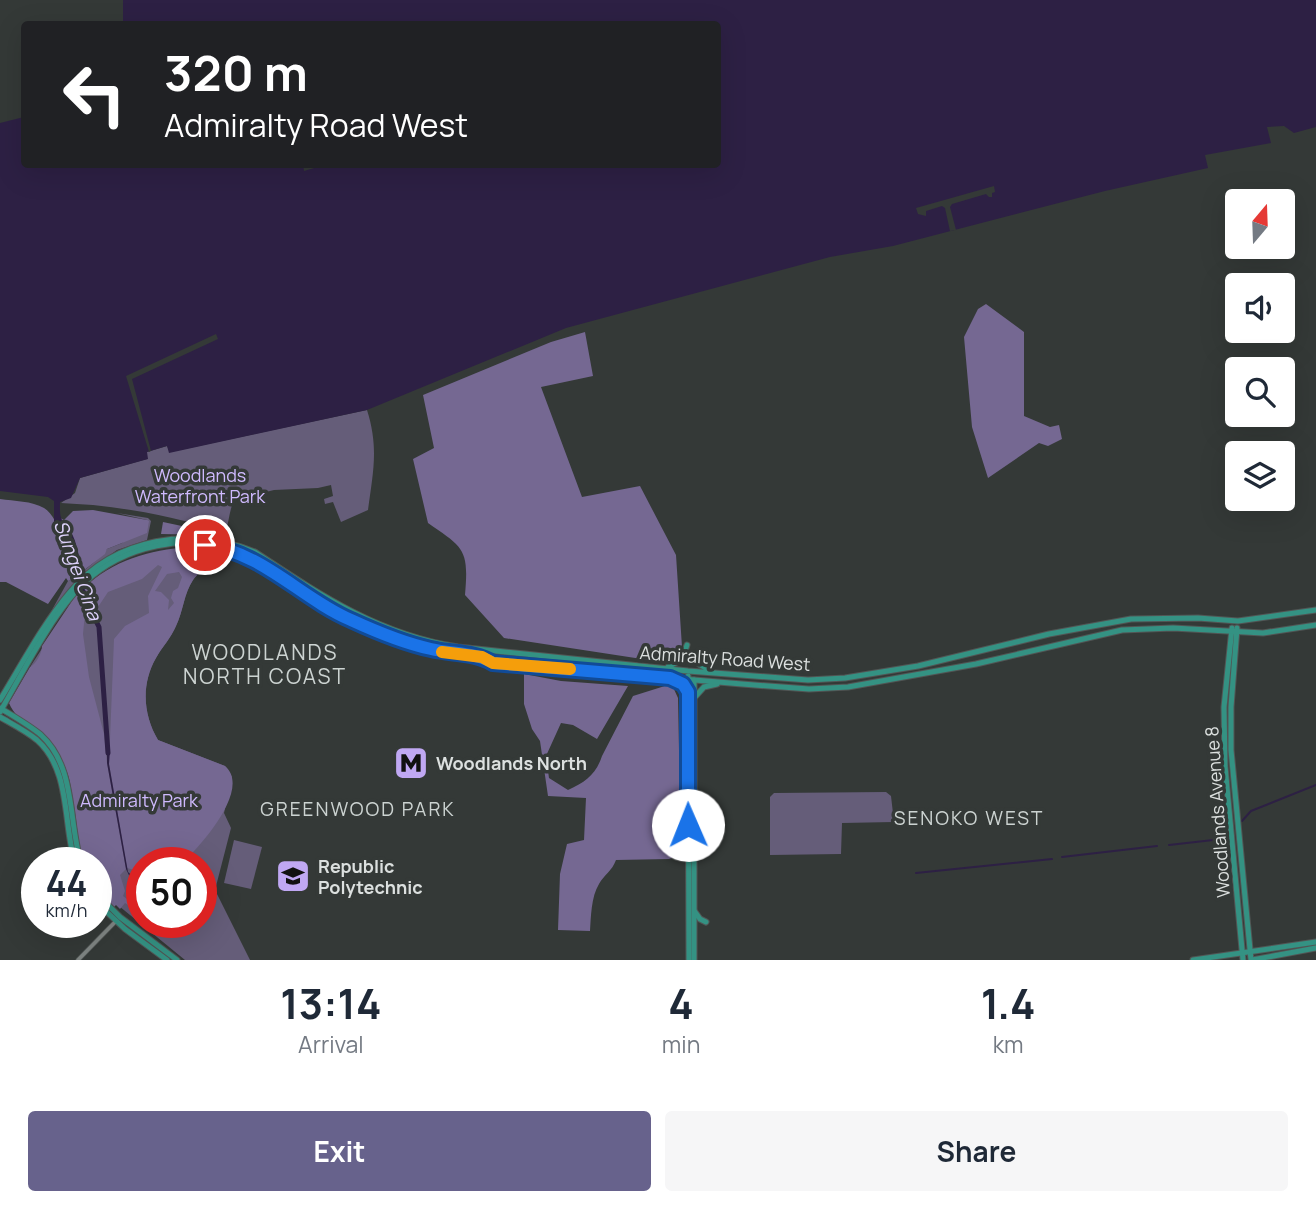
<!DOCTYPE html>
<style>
:root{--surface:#fff;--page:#f6f6f7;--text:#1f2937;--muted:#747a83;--accent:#67628c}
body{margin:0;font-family:Manrope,sans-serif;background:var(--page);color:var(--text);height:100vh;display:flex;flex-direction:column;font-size:26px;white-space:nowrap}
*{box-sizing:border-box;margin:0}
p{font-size:23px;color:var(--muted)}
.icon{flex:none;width:38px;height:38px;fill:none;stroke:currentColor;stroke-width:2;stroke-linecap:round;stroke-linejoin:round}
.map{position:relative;height:960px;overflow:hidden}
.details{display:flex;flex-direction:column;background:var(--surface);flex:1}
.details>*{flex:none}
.banner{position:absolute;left:21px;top:21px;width:700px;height:147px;border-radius:7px;box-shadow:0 7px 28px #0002;background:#202124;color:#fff;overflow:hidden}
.needle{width:46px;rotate:19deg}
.tools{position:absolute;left:1225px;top:189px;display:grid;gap:14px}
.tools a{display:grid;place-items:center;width:70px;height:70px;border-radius:7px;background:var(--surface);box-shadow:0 7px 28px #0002;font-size:35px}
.speed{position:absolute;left:21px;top:847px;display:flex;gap:14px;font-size:35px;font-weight:700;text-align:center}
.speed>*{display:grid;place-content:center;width:91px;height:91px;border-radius:50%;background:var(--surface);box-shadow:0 7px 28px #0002;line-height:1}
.speed small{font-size:18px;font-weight:400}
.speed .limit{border:10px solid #d22;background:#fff;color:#111}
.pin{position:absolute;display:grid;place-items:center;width:60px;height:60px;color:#fff;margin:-30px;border:4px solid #fff;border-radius:50%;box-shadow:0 2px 7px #0007}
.me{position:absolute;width:77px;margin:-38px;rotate:359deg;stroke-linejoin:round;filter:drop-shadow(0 0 5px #0008)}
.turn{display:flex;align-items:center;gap:24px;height:147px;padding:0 28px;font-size:32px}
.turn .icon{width:91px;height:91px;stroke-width:2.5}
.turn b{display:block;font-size:49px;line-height:60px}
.eta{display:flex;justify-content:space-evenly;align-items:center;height:119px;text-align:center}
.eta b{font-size:42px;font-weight:700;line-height:49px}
.primary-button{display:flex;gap:14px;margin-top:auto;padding:14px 28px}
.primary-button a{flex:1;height:80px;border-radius:7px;background:var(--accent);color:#fff;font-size:28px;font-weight:700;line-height:80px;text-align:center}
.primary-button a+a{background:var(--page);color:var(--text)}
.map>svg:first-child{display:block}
.green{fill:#655d79;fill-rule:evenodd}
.forest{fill:#756892;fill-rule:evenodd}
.water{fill:#2d2044}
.pier{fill:#343937}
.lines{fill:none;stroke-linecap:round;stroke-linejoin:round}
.stream{stroke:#2d2044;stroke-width:2}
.river{stroke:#2d2044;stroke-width:5}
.minor-casing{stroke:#515655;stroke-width:5}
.major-casing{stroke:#515655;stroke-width:7}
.minor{stroke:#7e8482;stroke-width:3.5}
.major{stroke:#349283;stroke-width:5}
.route-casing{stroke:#114b97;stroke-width:18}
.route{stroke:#1a73e8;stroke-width:12}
.slow{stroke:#f59e0b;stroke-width:12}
.labels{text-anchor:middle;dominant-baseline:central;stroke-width:7;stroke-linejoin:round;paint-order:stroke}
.park-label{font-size:18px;fill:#cfbafe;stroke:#343937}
.street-label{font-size:18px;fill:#dce0df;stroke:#343937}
.poi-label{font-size:18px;font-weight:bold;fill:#dce0df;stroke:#343937;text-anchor:start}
.water-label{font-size:19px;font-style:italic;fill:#ddd1fa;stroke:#343937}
.neighbourhood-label{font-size:19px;letter-spacing:2px;fill:#ccd3d1;stroke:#343937}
.quarter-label{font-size:21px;letter-spacing:2px;fill:#ccd3d1;stroke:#343937}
</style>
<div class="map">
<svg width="1316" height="960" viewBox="0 0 1316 960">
<rect width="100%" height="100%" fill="#343937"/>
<g class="green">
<path d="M367,410C379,448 373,472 368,510L341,522L333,502L325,504L324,499L333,496L331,485L318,488L274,490L234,500C229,511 229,523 225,534C183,518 138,510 93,505C82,504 71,504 61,503L75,493L80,478L147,459V452L167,446L170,452Z"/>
<path d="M117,513L148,518L151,521L147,540L117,550L93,567L74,584L52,610L68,581C76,578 103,556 107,549L122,543L147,520Z"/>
<path d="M192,548L216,552C212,571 201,568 193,580C184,593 183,612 176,626C171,638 162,647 156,658C141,684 143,715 158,740L225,766L232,777L224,813L231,828L215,890L250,960H185L108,897L96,863L78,830L67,764L31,666L30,667L69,607L87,586ZM142,863H201V922H142Z"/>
<polygon points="886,792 891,796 894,822 842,823 841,854 770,855 770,797 774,793"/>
<polygon points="234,840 262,847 251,889 224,883"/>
</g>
<g class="forest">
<polygon points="986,304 1024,332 1024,416 1050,427 1059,425 1062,439 1048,446 1039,443 988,478 972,427 964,337 978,309"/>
<path d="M585,332L593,376L541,387L582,497L640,486L676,555L682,647L676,659L668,663L504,638L465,595C469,549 464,548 428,523L413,459L434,448L423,395L551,342Z"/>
<path d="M0,499C14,501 32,501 44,508C61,518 68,560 75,578L68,581L66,578L48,604L6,582H0Z"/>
<path d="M93,510L147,520L149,521L147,533L107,549L105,554L79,574C84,547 68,538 60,518L64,520L73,511Z"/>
<polygon points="163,522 196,529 209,535 161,534"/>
<path d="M189,547L216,552C212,571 201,568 193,580C184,593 183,612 176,626C171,638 162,647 156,658C141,684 143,715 158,740L225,766C252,789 200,847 182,863H142L141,883L134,870L127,868L109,764L114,639L125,626L149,613L148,596L162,567L158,565L142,579L108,592L98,607V599H92L84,588C113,560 149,550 189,547ZM179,572L182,577L178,588L173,591L171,598L174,603L168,610L169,600L161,592L155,591L167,574Z"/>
<path d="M78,592L85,613L83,634L89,677L104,734L107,763L126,869L120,875L125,891L123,896L127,899L130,890L135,886L137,892L136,910L125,903L120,909L116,905L114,907L96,887V863H83C74,829 78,787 60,757C46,734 18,725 9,703L30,667C36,664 42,653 42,646Z"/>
<path d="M524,674L561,681L628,686L597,739L573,725L561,723L546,756L549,778L568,790C586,782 596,774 602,756L633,696L668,685L673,687L678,698L681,854L669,859L616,860C612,871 604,875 599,884C591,897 591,917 590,931L558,930L560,874L567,844L584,840L586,798L548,796L540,741L532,729L524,704Z"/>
</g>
<g class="water">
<path d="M123,0H1316V127L1294,133L1284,126L1267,127L1271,143L1205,155L1208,168L1105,191L893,246L830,257L566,328L367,410L169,453L167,446L147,452L148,459L80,478L71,498L60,502C59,525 64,519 73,536C79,549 78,561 79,574C80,586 90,597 97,607L85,613L63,536L54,523V501L48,497L0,491V123L24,117V164H303L304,171L328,164H718V24H123Z"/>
<polygon points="107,749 110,749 109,764 128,872 142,885 142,911 138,915 134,913 138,905 137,892 126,869 107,763"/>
</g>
<g class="pier">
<polygon points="994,186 995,192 992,193 992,197 989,197 986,194 952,204 950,207 956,230 950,231 945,208 942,206 926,211 926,216 918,214 916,208"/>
<polygon points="216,334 218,339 132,379 151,451 149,452 126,376"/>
</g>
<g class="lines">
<g class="stream">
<polyline points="1242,821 1251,811 1316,785"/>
<polyline points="1169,845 1222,839"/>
<polyline points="1062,857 1157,846"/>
<polyline points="916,873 1052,859"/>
</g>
<polyline class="river" points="88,605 99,627 108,753"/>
<g class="minor-casing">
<polyline id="minor" points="78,960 116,921"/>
</g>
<g class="major-casing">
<g id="major">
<polyline points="1232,628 1224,707 1225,766 1243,960"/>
<polyline points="1237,628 1231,707 1231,750 1251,960"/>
<polyline points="692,655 699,664 710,671"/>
<polyline points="668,667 682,659 687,645"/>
<polyline points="688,676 689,960"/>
<polyline points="694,698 704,687 717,684"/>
<path d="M0,700C22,664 43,624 70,592C115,537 192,526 255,552C320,595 379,635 458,647L688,671L808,680L845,678L918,666L1049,634L1131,619L1198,618L1238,621L1316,610"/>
<path d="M0,708C13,716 29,725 41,735C76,767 68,821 81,863"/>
<path d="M0,712C22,674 53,612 84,583C124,545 187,532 238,552C278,568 309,600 347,618C374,631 402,643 432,650C452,654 475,653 493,663L742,684L809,689L848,687L976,664L1122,630L1173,628L1263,633L1316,625"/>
<path d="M0,717C12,724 26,731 37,740C71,770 63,823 75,863"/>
<polyline points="1217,793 1226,781"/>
<polyline points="1217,797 1226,805"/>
<polyline points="96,893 120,917 177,960"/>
<polyline points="96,902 125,929 167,960"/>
<polyline points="695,912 700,919 706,922"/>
<polyline points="694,960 694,680"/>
<polyline points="1193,960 1316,942"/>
<polyline points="1252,960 1316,948"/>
</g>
</g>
<use href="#minor" class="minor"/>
<use href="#major" class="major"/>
</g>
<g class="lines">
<g class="route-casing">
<path id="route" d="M205,545C263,552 300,598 351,620C377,632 403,643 431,649C452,654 475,652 493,663L670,678L683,684L688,692V825"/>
</g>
<use href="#route" class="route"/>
<polyline class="slow" points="442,652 482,657 493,663 570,669"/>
</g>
<defs>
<g id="metro-square" transform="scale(1.75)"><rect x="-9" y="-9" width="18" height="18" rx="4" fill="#c0a8f3" stroke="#343937"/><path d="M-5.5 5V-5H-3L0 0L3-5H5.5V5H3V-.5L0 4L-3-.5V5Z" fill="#111"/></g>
<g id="university-square" transform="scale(1.75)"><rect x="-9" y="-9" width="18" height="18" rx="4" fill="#c0a8f3" stroke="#343937"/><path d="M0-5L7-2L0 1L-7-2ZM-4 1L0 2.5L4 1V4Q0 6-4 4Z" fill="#111"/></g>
</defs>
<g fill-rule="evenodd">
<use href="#metro-square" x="411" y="763"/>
<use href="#university-square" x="293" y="876"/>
</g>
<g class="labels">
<g class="park-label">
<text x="200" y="475">Woodlands<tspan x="200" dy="21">Waterfront Park</tspan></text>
<text x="139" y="800">Admiralty Park</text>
</g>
<g class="street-label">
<text transform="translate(725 658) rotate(4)">Admiralty Road West</text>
<text transform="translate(1217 812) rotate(-94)">Woodlands Avenue 8</text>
</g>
<g class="poi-label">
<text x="436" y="763">Woodlands North</text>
<text x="318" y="866">Republic<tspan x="318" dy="21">Polytechnic</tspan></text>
</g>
<g class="water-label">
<text transform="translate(78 570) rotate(70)">Sungei Cina</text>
</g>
<g class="neighbourhood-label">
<text x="358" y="809">GREENWOOD PARK</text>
<text x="969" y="818">SENOKO WEST</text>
</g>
<g class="quarter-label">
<text x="265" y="652">WOODLANDS<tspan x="265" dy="24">NORTH COAST</tspan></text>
</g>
</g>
</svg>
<div class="tools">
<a><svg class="needle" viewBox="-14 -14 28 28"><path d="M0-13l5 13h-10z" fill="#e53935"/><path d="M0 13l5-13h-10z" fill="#747a83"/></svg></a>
<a><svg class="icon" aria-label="sound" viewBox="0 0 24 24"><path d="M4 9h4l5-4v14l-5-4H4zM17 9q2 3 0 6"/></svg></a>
<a><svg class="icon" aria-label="search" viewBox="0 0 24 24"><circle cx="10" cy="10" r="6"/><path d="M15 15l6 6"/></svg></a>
<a><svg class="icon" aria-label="layers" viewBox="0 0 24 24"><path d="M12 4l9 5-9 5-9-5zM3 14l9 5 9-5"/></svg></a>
</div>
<div class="speed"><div>44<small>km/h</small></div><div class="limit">50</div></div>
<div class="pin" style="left:205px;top:545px;background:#d93025"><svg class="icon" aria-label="arrive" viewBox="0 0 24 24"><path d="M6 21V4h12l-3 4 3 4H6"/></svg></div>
<svg class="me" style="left:688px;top:825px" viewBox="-20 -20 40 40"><circle r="19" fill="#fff"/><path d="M0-13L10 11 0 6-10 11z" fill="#1a73e8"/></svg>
<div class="banner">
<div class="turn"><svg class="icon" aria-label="left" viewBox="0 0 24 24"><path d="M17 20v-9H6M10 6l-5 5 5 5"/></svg><div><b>320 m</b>Admiralty Road West</div></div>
</div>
</div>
<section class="details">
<div class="eta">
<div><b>13:14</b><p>Arrival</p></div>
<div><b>4</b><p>min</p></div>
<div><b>1.4</b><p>km</p></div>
</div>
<div class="primary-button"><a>Exit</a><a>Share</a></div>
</section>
